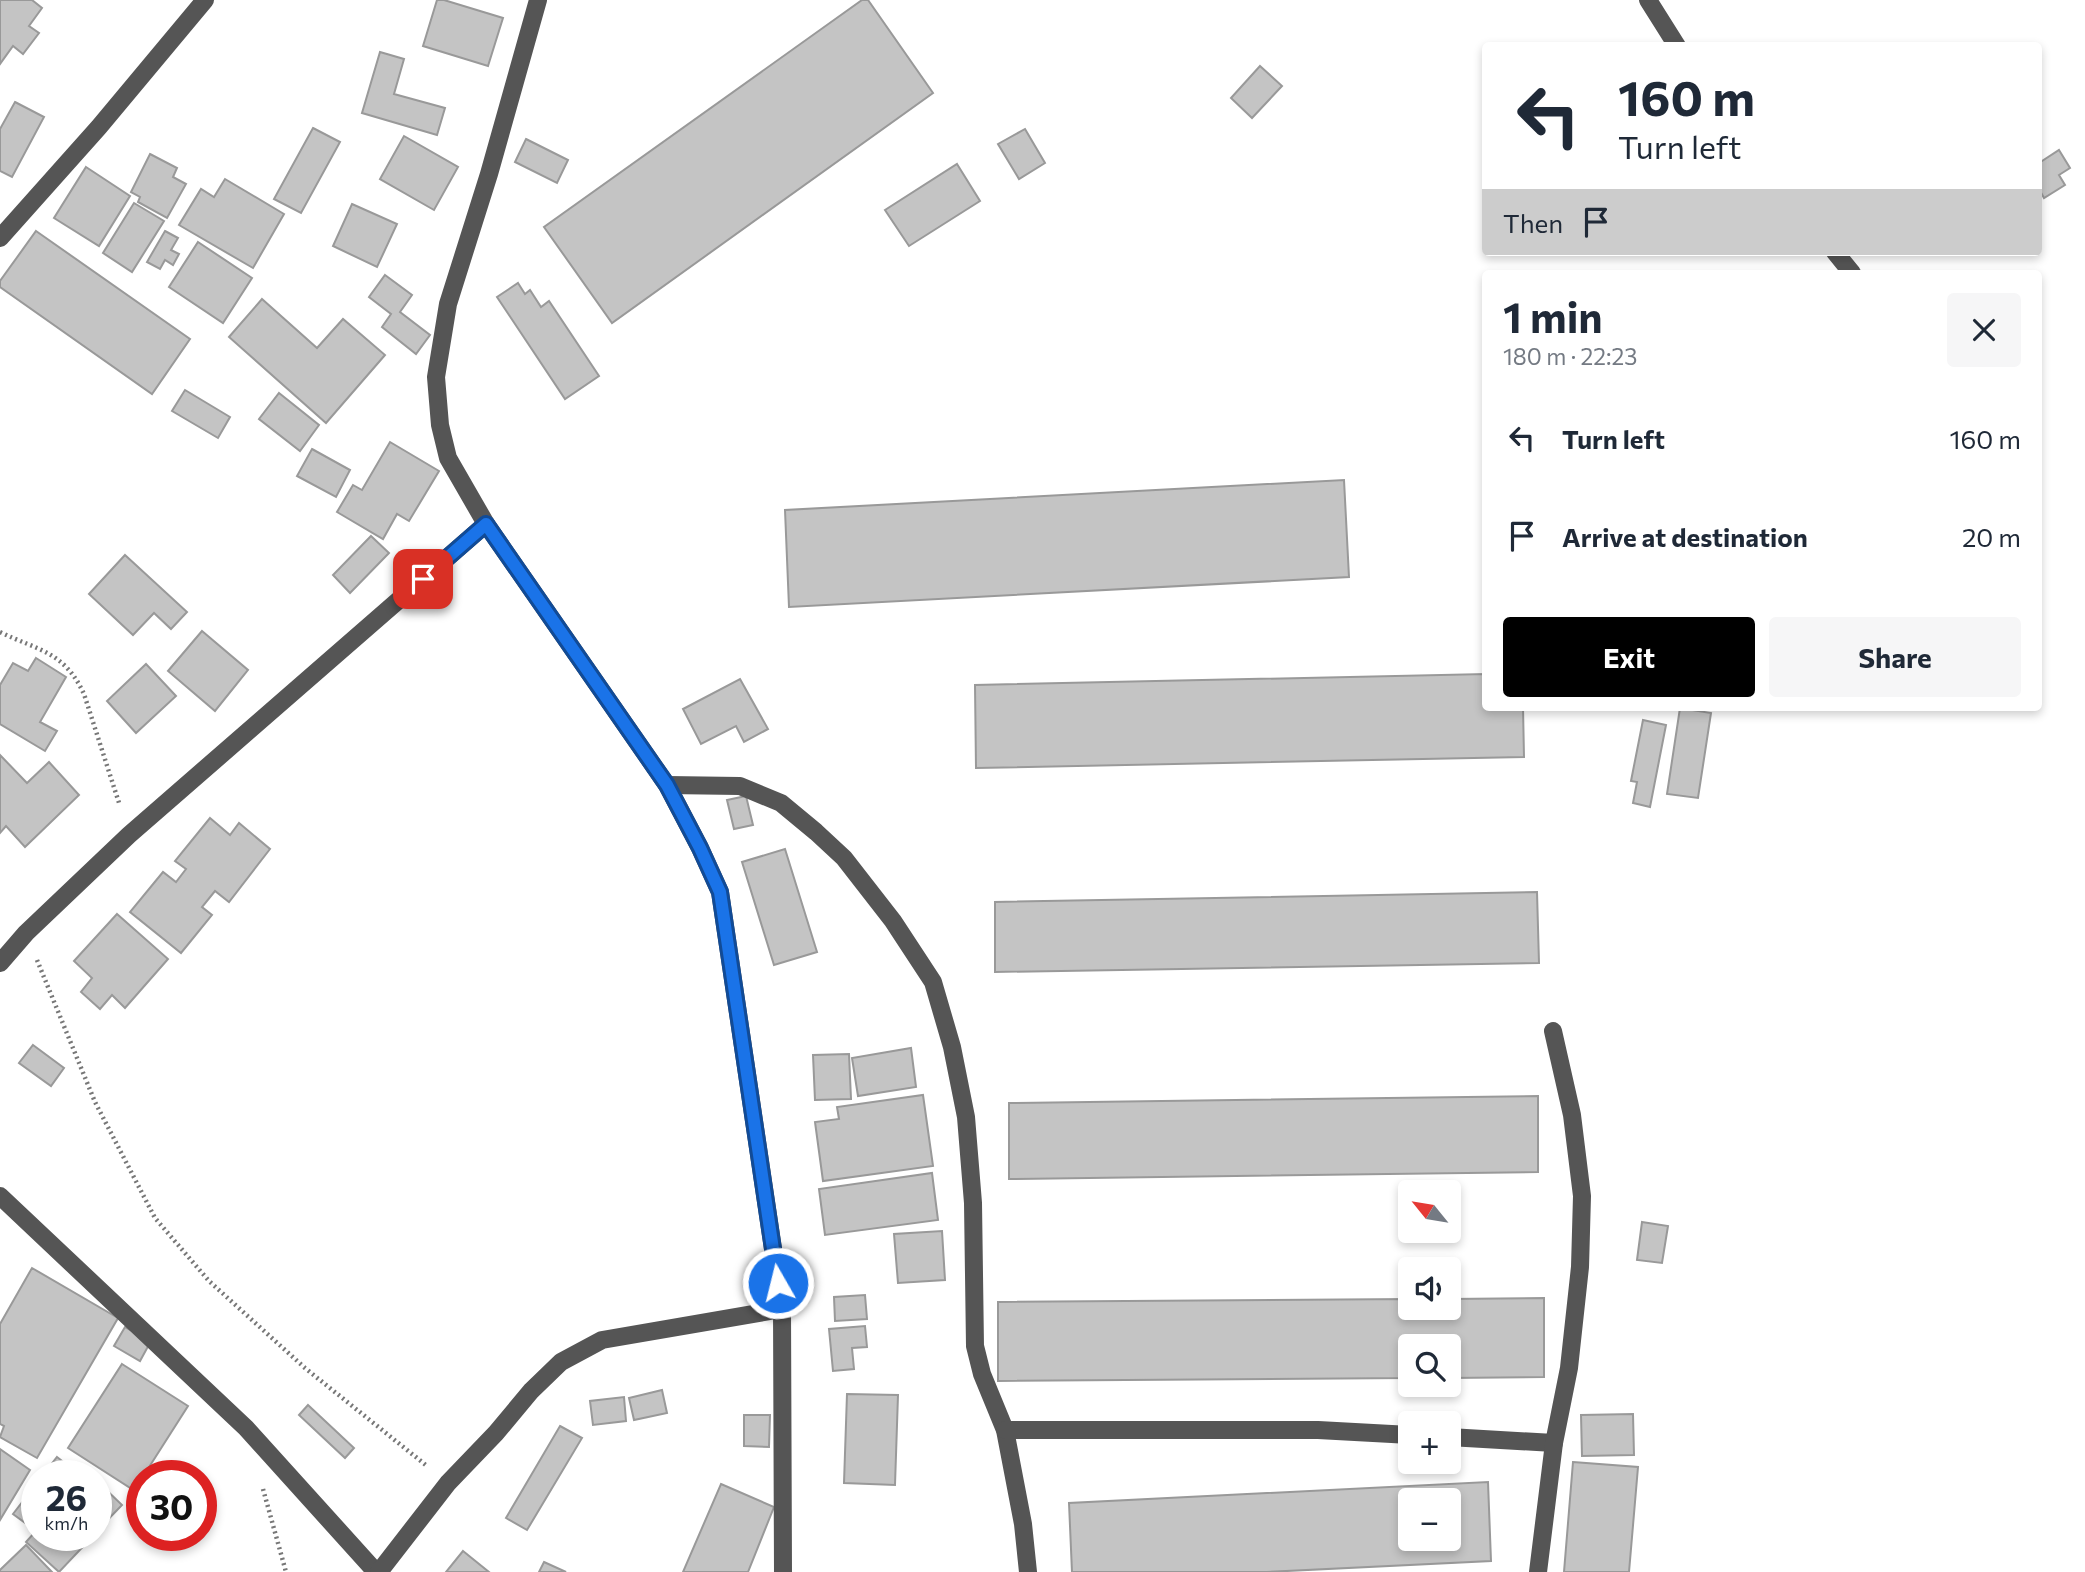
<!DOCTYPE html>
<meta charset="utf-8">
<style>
:root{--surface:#fff;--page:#f6f6f7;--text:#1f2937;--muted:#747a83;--accent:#000}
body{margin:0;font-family:Commissioner,sans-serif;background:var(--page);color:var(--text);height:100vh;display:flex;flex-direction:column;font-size:26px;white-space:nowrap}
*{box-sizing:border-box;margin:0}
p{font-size:23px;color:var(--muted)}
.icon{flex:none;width:38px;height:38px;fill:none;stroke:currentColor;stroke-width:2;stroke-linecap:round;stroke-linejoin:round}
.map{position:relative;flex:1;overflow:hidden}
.sheet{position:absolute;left:1482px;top:270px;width:560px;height:441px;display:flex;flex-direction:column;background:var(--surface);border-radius:7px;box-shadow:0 4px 10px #0003}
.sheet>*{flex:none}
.guide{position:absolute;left:1482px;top:42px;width:560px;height:214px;border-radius:7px;box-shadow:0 4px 10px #0003;background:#fff;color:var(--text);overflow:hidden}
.needle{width:46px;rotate:300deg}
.buttons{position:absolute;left:1398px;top:1180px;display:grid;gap:14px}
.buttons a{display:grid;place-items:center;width:63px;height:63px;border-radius:7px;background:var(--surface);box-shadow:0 4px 10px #0003;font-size:35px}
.speed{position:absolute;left:21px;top:1460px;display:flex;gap:14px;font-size:35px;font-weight:700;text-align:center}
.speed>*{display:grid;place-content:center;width:91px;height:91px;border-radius:50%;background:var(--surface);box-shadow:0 4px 10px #0003;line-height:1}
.speed small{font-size:18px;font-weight:400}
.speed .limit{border:10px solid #d22;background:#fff;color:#111}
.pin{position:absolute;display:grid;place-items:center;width:60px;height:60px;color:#fff;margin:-30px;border-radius:14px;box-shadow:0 4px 10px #0006}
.me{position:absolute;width:77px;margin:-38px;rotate:352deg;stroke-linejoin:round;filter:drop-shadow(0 0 5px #0008)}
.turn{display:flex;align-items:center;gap:24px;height:147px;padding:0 21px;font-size:32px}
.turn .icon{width:91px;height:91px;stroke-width:2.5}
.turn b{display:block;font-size:49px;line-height:60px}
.then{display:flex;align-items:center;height:66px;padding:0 21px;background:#0003;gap:14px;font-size:26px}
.round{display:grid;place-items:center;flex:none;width:74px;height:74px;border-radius:7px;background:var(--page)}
.headline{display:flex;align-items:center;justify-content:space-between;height:119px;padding:0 21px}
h1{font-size:42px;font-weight:700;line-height:52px}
.cta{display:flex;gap:14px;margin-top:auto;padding:14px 21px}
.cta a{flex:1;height:80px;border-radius:7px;background:var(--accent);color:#fff;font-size:28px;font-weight:700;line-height:80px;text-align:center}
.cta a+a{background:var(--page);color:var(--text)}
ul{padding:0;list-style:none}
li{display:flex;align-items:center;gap:21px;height:98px;padding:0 21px}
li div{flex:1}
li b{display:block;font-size:26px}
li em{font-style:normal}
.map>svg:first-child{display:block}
.building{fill:#c4c4c4;stroke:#999;stroke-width:2;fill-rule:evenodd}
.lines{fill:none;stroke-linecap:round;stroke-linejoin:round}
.path{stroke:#777;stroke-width:4.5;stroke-dasharray:2 3.5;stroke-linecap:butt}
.minor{stroke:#555;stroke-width:18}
.route-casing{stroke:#114b97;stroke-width:18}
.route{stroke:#1a73e8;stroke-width:12}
</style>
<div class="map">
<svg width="2085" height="1572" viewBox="0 0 2085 1572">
<rect width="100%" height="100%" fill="#fff"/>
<g class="building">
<polygon points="0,0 32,0 42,8 29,26 39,33 23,54 13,46 0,64"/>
<polygon points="437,0 444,0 503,18 488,66 423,46"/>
<polygon points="862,0 868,0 933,93 612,323 544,227"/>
<polygon points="380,52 404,59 394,94 445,108 437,135 362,113"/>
<polygon points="1260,66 1282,86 1252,118 1231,98"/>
<polygon points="15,102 44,117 12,177 0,171 0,129"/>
<polygon points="313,128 340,142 301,213 274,199"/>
<polygon points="1025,129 1045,163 1019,179 998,144"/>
<polygon points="404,136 458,167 434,210 380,179"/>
<polygon points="526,139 568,160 557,183 515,162"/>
<polygon points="2059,150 2070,168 2059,175 2065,185 2044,198 2039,189 2039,163"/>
<polygon points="150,154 177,168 173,177 186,184 167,218 138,202 140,197 131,192"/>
<polygon points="957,164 980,201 909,246 885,210"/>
<polygon points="86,167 130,196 99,246 54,218"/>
<polygon points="225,179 284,214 253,268 179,225 201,189 214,197"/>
<polygon points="134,203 164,221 132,272 103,253"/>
<polygon points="352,204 397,224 377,267 333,246"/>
<polygon points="36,231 190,339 152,394 0,287 0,281"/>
<polygon points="165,231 178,238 171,250 179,254 173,265 165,260 160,269 147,262"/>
<polygon points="198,242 252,278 223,323 169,287"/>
<polygon points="385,275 412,295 400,312 430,335 416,354 382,327 391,314 369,297"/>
<polygon points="518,283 525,294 530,290 541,307 549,301 599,376 565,399 497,297"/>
<polygon points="262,299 317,348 343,319 385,355 326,423 229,337"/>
<polygon points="185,390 230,417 218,438 172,411"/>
<polygon points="279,393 319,425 300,451 259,419"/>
<polygon points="390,442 439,471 409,521 397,514 383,539 337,512 353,485 362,490"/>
<polygon points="312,449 350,470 336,497 297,476"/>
<polygon points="1344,480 1349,577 789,607 785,510"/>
<polygon points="371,536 389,553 350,593 333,575"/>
<polygon points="125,555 187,612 171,629 154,613 133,635 89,594"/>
<polygon points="202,631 248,670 215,711 168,671"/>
<polygon points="36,658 66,677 40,722 57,731 45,751 0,724 0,685 13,663 28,671"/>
<polygon points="146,664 176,696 136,733 107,701"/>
<polygon points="1486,674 1486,707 1523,707 1524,757 976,768 975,685"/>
<polygon points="740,679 768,729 744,742 736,726 701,744 683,709"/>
<polygon points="1680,708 1711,713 1698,798 1667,794"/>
<polygon points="1643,720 1666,725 1650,807 1633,803 1637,782 1631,781"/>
<polygon points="0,755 27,783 49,762 79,795 25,847 6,826 0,833"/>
<polygon points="746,796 753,825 734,829 727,800"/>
<polygon points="210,818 230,835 239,823 270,849 229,902 215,891 202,907 212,915 181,953 130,912 163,872 176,882 186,869 175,861"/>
<polygon points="785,849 817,952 774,965 742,862"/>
<polygon points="1537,892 1539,963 995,972 995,902"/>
<polygon points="117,914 168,959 125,1008 112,995 100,1009 81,992 92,978 74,961"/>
<polygon points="33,1045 64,1068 51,1086 19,1063"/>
<polygon points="911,1048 916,1087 858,1096 852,1058"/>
<polygon points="849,1054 851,1099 815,1100 813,1055"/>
<polygon points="923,1095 933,1166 823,1181 815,1122 839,1119 837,1107"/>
<polygon points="1538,1096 1538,1172 1009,1179 1009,1103"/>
<polygon points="932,1173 938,1220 825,1235 819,1189"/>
<polygon points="1642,1222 1668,1226 1662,1263 1637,1260"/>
<polygon points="942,1231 945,1280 898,1283 894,1234"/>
<polygon points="32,1268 118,1318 37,1458 0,1437 4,1426 0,1424 0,1324"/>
<polygon points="865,1295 867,1319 835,1321 834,1297"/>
<polygon points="1544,1298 1544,1377 1449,1378 1449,1346 1410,1346 1410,1378 998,1381 998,1302 1410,1299 1410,1307 1449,1307 1449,1299"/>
<polygon points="865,1326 867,1347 852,1348 854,1369 833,1371 829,1329"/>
<polygon points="125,1327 151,1341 140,1361 114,1346"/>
<polygon points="122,1364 188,1406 144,1475 142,1475 142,1480 135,1491 68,1448"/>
<polygon points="662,1390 667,1413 634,1420 629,1398"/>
<polygon points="847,1394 898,1395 895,1485 844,1483"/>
<polygon points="624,1397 626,1421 593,1425 590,1401"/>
<polygon points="308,1405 354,1448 345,1458 299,1415"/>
<polygon points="1633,1414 1634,1455 1582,1456 1581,1415"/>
<polygon points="744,1415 770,1415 769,1447 744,1446"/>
<polygon points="560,1426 582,1438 527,1530 506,1518"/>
<polygon points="0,1449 30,1470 0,1520"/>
<polygon points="57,1457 80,1475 43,1475"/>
<polygon points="1573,1462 1638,1467 1629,1572 1564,1572"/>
<polygon points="96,1480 122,1505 96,1532"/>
<path d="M1488,1482L1491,1561L1267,1572H1072L1069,1503ZM1410,1500H1449V1538H1410Z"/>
<polygon points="37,1483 37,1535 94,1535 59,1572 26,1542 36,1531 13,1514"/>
<polygon points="721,1484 774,1507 748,1572 683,1572"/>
<polygon points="26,1545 52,1572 0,1572 0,1570"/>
<polygon points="463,1551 489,1572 446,1572"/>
<polygon points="544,1562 566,1572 539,1572"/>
</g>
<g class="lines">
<g class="path">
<path d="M0,632C39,651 64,651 84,694L120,806"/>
<polyline points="37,960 95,1102 155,1218 209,1281 305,1368 427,1466"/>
<polyline points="263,1489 286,1572"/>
</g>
<g class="minor">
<polyline points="538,0 489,174 448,304 436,377 440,425 448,458 486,524 667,785 700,848 720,892 782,1309 783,1572"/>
<polyline points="1648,0 1677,46"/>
<polyline points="0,238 99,127 205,0"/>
<polyline points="1835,252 1852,273"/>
<polyline points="667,785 740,786 781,803 816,832 844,858 893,921 933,982 952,1047 966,1117 973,1203 975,1346 982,1374 1005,1430 1023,1524 1028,1572"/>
<polyline points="0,963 26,933 129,835 486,524"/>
<polyline points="0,1196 246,1428 376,1572"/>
<polyline points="1005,1430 1318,1430 1410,1435"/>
<polyline points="1449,1437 1554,1443"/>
<polyline points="379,1572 448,1483 496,1433 531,1391 561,1362 602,1340 782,1309"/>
<polyline points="1538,1572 1554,1443 1569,1368 1580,1267 1582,1196 1572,1115 1553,1031"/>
</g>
</g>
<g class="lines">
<g class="route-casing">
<polyline id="route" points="423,579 486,524 667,785 700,848 720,892 778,1283"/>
</g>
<use href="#route" class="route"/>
</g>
</svg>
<div class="buttons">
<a><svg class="needle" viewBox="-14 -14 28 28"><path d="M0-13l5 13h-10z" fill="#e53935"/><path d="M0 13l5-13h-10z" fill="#747a83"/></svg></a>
<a><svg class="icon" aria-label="sound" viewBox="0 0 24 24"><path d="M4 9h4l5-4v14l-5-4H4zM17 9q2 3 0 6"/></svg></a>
<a><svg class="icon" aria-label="search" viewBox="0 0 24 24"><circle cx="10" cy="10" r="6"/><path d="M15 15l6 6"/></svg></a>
<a>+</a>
<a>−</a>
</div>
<div class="speed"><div>26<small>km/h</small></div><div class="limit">30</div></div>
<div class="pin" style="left:423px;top:579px;background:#d93025"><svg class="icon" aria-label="arrive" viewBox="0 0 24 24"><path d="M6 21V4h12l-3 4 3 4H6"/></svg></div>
<svg class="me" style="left:778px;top:1283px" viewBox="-20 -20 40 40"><circle r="17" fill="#1a73e8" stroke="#fff" stroke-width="3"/><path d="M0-11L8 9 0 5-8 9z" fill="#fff"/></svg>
<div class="guide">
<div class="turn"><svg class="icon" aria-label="left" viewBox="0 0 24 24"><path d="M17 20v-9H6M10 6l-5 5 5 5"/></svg><div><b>160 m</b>Turn left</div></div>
<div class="then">Then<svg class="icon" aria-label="arrive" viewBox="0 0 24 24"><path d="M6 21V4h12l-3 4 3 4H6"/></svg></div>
</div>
<section class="sheet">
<div class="headline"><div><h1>1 min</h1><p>180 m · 22:23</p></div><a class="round"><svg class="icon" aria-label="close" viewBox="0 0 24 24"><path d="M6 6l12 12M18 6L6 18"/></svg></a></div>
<ul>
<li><svg class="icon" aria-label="left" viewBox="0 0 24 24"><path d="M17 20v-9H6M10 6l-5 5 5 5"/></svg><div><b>Turn left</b></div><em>160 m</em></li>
<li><svg class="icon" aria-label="arrive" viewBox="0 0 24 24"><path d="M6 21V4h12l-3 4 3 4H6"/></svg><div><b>Arrive at destination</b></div><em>20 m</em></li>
</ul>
<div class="cta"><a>Exit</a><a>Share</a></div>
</section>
</div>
